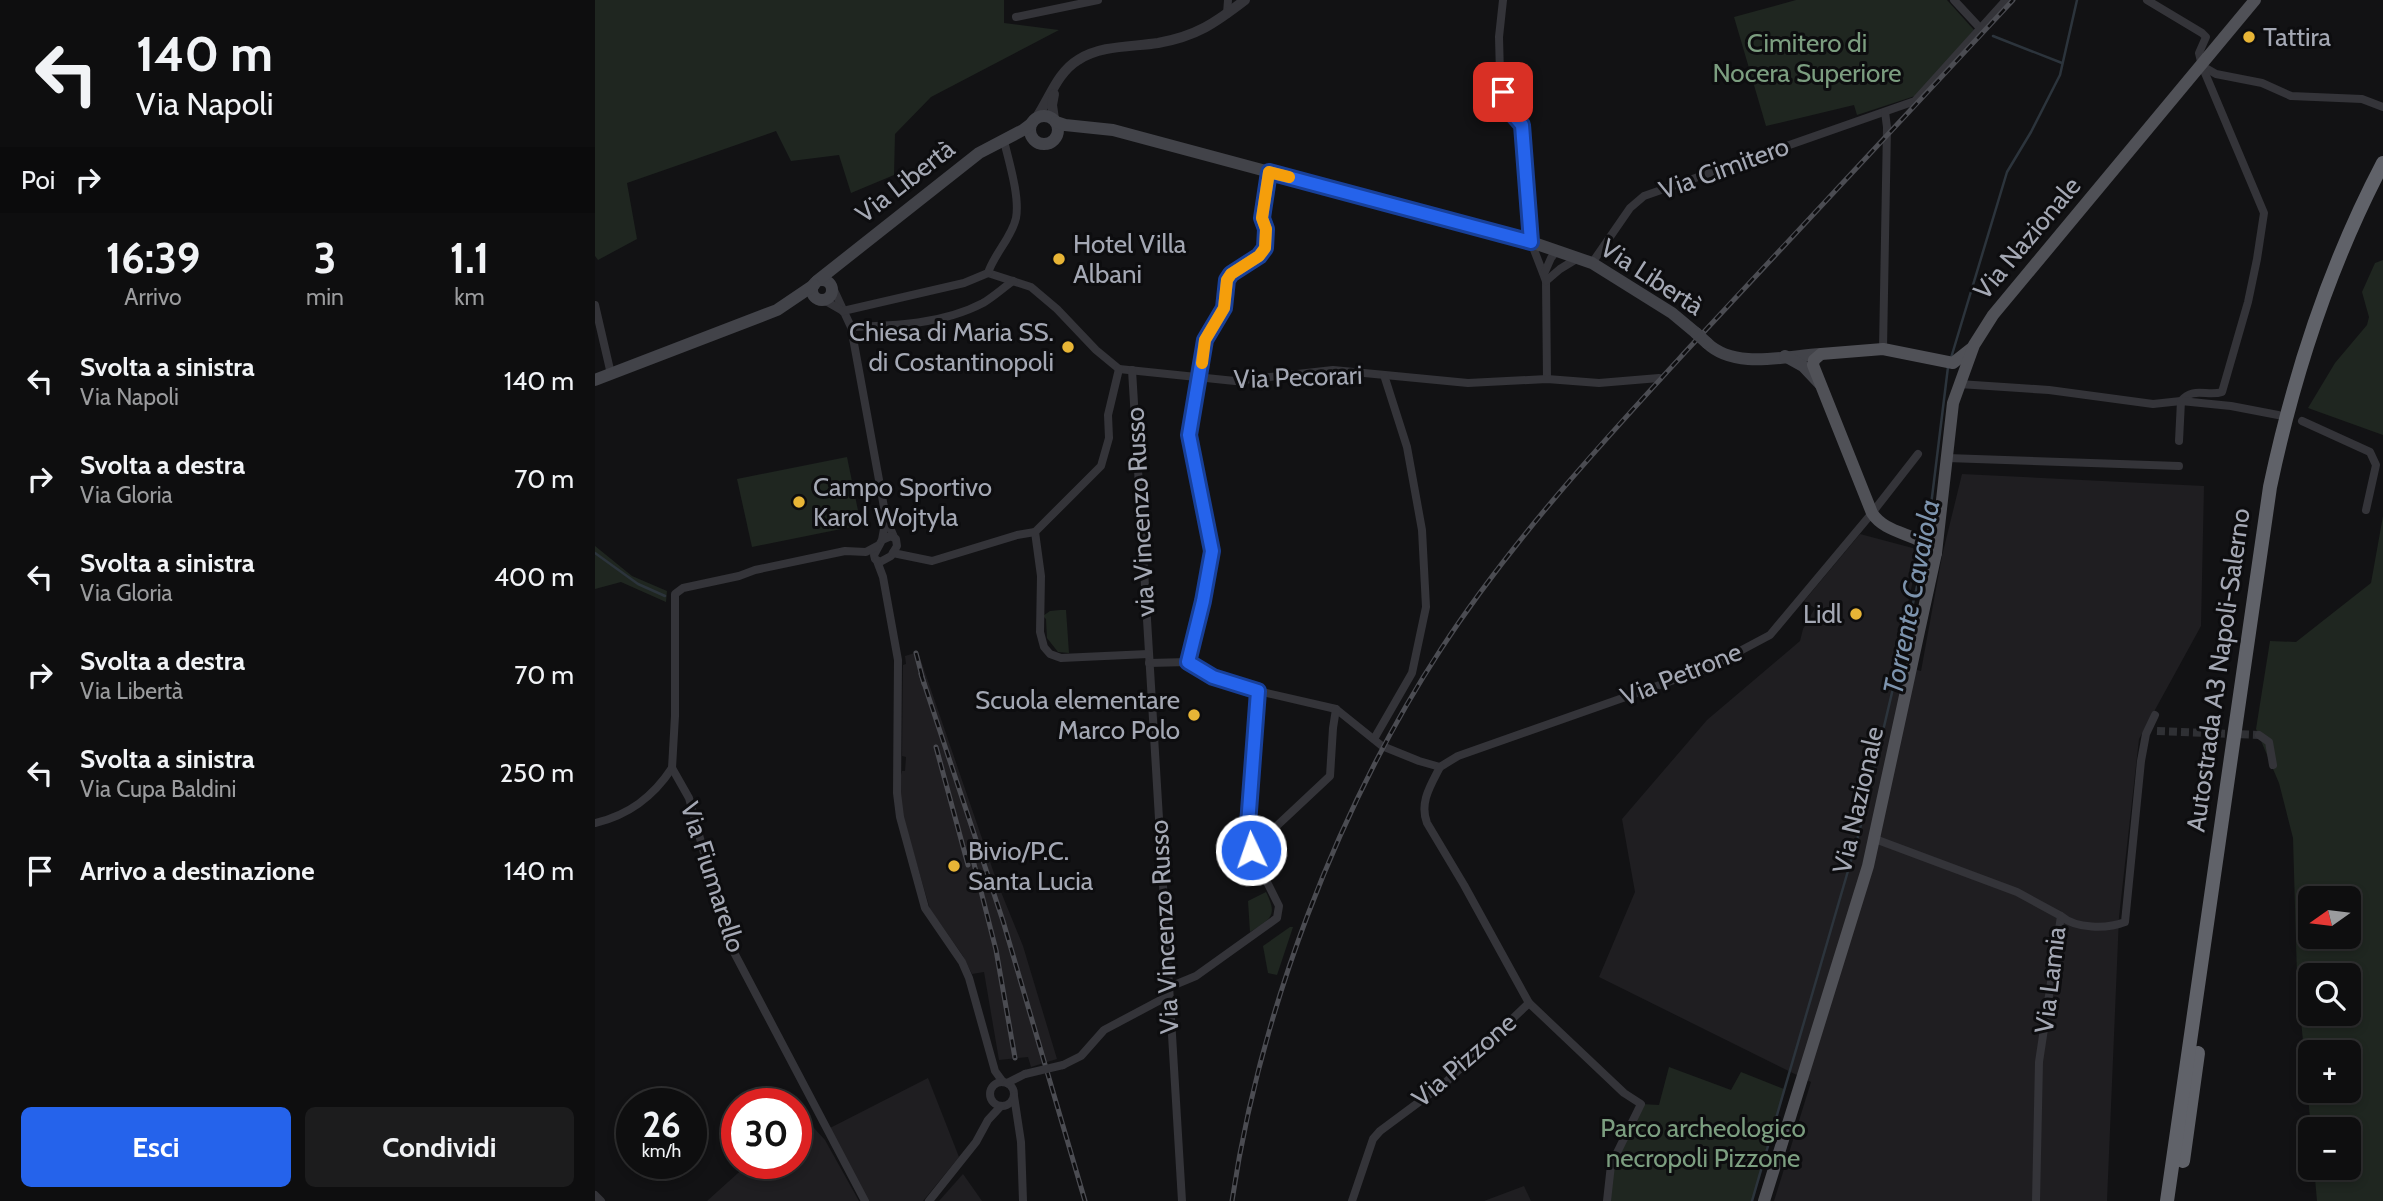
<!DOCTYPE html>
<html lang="it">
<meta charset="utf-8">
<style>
:root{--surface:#0e0e0f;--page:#1c1c1d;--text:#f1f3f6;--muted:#9b9c9e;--line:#2e2e2f;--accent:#2563eb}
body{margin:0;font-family:Cabin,sans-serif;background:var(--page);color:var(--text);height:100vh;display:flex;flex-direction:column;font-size:26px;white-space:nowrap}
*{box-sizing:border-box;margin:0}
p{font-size:23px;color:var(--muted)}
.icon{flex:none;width:38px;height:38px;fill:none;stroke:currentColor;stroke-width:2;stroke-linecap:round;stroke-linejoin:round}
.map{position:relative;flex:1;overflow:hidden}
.side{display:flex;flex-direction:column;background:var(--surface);width:595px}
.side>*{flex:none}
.top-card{background:#0e0e0f;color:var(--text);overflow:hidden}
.needle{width:46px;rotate:256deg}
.fabs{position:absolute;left:1703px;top:886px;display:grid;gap:14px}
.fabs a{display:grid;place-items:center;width:63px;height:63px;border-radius:10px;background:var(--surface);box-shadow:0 4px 10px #0003,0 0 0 2px var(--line);font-size:35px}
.speed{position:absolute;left:21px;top:1088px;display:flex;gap:14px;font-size:35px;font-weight:700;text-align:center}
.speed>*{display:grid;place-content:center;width:91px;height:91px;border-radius:50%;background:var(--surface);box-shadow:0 4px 10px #0003,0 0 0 2px var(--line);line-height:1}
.speed small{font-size:18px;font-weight:400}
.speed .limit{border:10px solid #d22;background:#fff;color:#111}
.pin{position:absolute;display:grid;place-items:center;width:60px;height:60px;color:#fff;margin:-30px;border-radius:14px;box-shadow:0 4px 10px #0006}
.me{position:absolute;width:77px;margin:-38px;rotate:357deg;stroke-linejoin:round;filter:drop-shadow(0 0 5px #0008)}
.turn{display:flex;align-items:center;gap:24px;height:147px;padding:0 21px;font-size:32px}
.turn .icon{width:91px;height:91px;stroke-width:2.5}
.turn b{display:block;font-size:49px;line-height:60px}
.then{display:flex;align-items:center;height:66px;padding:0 21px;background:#0003;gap:14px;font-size:26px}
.eta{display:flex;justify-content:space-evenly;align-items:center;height:119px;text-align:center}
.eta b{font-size:42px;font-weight:700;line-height:49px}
.button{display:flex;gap:14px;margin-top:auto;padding:14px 21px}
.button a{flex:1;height:80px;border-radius:10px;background:var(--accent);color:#fff;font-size:28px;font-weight:700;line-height:80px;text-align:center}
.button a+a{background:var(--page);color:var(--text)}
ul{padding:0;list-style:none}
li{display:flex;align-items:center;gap:21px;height:98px;padding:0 21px}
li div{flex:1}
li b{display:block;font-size:26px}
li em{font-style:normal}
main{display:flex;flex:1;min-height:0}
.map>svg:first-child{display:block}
.built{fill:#1f1e21}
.green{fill:#1f2620;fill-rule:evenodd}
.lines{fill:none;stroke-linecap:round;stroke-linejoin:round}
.stream{stroke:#2c343c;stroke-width:2.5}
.minor-tunnel{stroke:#2f3034;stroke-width:8;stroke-dasharray:8 4;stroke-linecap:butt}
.minor{stroke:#343439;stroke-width:8}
.tertiary{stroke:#343439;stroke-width:10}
.secondary{stroke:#424349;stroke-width:12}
.primary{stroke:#505157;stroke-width:12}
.motorway{stroke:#606269;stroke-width:14}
.rail-casing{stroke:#4b4c52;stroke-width:5}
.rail{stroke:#0d0d0f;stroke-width:2.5;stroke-dasharray:8;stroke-linecap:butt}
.minor-bridge{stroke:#343439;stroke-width:8}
.secondary-bridge{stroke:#424349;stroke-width:12}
.route-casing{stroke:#184099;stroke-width:18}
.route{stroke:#2563eb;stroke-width:12}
.slow{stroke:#f59e0b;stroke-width:12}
.poi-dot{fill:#e8b536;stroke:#0d0d0f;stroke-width:2.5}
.labels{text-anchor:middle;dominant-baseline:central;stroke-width:6;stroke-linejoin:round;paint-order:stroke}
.poi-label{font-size:26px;fill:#a4a8b4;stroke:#0d0d0f;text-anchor:start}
.park-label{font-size:26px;fill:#7c9e80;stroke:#0d0d0f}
.street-label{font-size:26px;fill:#a4a8b4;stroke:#0d0d0f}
.water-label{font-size:28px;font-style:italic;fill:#7d94ae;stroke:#0d0d0f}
</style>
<main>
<section class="side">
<div class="top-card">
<div class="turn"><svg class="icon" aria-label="left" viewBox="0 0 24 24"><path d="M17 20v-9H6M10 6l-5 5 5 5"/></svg><div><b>140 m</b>Via Napoli</div></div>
<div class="then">Poi<svg class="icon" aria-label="right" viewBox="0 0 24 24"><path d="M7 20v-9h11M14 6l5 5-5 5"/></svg></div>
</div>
<div class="eta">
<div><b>16:39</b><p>Arrivo</p></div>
<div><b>3</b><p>min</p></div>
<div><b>1.1</b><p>km</p></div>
</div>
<ul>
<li><svg class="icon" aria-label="left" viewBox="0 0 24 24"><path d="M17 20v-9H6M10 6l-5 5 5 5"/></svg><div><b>Svolta a sinistra</b><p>Via Napoli</p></div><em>140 m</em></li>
<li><svg class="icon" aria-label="right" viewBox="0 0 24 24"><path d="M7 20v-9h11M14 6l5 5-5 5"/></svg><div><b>Svolta a destra</b><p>Via Gloria</p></div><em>70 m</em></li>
<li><svg class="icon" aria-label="left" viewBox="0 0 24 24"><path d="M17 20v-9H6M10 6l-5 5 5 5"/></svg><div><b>Svolta a sinistra</b><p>Via Gloria</p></div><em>400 m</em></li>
<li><svg class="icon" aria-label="right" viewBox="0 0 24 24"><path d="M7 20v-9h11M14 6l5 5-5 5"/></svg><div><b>Svolta a destra</b><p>Via Libertà</p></div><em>70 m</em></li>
<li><svg class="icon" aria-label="left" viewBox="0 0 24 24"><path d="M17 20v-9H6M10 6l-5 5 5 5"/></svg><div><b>Svolta a sinistra</b><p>Via Cupa Baldini</p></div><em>250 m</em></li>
<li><svg class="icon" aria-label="arrive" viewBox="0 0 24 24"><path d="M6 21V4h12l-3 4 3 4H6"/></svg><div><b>Arrivo a destinazione</b></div><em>140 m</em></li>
</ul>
<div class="button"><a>Esci</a><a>Condividi</a></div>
</section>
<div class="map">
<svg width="1788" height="1201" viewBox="0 0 1788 1201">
<rect width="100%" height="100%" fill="#121214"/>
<g class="built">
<polygon points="1367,474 1609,486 1606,626 1544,739 1524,917 1512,1201 1179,1201 1216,1082 1004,977 1040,892 1027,819 1112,720 1205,641 1208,629 1220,608 1209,601 1265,534 1325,550 1299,664 1326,671 1347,556"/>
<polygon points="323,652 402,882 428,946 462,1059 436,1067 433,1057 404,1060 389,972 377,974 368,956 335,909 308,818 302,792 307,771 310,771 311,757 307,756 308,665 311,664 310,656"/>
<polygon points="333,1078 364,1157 328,1201 273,1201 235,1128"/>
<polygon points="208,1116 230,1140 264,1201 112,1201 153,1164 201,1164 201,1122"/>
<polygon points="368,1174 387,1201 344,1201"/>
<polygon points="929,1186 936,1201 889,1201"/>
</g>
<g class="green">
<polygon points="0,0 409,0 409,23 464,30 336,97 300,134 299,175 256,193 244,155 196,161 181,131 32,183 42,239 3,260 0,256"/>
<polygon points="1201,0 1352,0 1379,30 1323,95 1262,115 1259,105 1171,126 1139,17"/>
<polygon points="1788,260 1788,435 1713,408 1740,363 1772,325 1774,317 1767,292 1780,263"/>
<polygon points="252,457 266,525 157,547 142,479"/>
<path d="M1788,516V1201H1722L1719,1167H1754V1129H1716L1702,976L1698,838L1684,783L1661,729L1675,641L1701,642L1776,583ZM1715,898H1754V936H1715ZM1715,975H1754V1013H1715ZM1715,1052H1754V1090H1715Z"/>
<polygon points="0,546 37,576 72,591 71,602 26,582 0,589"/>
<polygon points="465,610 471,610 474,653 463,652 452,638 451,619 448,616 455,611"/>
<path d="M671,892C683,916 676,919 655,932L653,901Z"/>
<polygon points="695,927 698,927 682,975 673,973 668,946"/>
<polygon points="1074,1067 1136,1090 1146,1072 1189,1089 1157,1201 1014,1201 1016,1165 1046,1104 1064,1105"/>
</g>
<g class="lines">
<g class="stream">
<polyline points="1398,36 1467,63"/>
<polyline points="1356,358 1412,172 1436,132 1465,75 1482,0"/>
<polyline points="1332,538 1353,367"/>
<polyline points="0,553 43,584 70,596"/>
<polyline points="1157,1201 1264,833 1331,548"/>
</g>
<polyline class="minor-tunnel" points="1562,731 1664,735"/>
<g class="minor">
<polyline points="908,0 904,37 905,75 912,108 927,125 936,242 951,281 952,379"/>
<polyline points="1359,0 1385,28"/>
<polyline points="632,14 633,0"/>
<polyline points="421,17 503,0"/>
<polyline points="1607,66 1621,74 1667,83 1696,96 1767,99 1788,107"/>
<polyline points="997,263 1035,208 1049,196 1320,101 1411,0"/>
<polyline points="393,273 436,287 462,309 501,350 524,369 640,381 738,370 873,383 952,379 1004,383 1064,378"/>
<path d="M393,273C399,254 417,237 421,218C425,197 414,162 409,141"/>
<polyline points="949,274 956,258 962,250"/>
<polyline points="951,281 965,269 983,258"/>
<polyline points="238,288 256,327 291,518 299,537"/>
<polyline points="229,300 248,311"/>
<polyline points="0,305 16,374"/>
<polyline points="248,311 369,283 393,273"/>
<path d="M256,327C299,326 348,324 388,303C398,297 408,288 418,281"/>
<polyline points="1288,349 1292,127 1290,112"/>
<polyline points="537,370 587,1201"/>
<path d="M1364,384L1454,390L1558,404L1586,401C1598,386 1613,397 1627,392L1653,302L1662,259L1669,213L1607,66L1604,53L1611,37L1607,33L1552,0"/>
<polyline points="1707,421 1775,452 1781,465 1771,510"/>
<polyline points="1584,441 1586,401 1636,406 1683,415"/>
<polyline points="1352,458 1584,466"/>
<polyline points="440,532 446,576 445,632 449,647 455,654 466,658 553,654"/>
<polyline points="287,540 296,536 301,539 302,546 296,556 285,562 280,559 279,555 287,540 291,518"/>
<polyline points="298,553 337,561 422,535 440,532 506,466 514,438 513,415 524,369"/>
<polyline points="282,561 288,577 303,660 302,793 305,817 330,908 367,962 374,978 400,1071 408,1082"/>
<polyline points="593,662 608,602 617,551 594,435 604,388 610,340 629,308 632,280 636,274 664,256 670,248 671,229 667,218 674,172"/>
<polyline points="554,663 593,662 618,677 663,691 741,709 787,746 824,761 845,767 863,756 1113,668 1175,635 1277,513 1323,454"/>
<polyline points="1664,735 1674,742 1678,765"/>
<polyline points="779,739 817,673 831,607 827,530 812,447 789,375"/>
<path d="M0,823C34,815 58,797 77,768"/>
<polyline points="1280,839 1422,892 1466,916 1444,1062 1441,1201"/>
<polyline points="656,850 652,838 663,691"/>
<path d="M1466,916C1481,929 1512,929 1530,922L1546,761L1551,734L1560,715"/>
<polyline points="572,988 601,976 682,918 684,906 656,850 735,776 738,728 741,709"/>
<polyline points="934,1003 1029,1093 1046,1104 1016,1165 1012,1201"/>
<polyline points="468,1065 486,1056 509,1030 573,996"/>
<circle cx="407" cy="1094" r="12"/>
<polyline points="412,1083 430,1074"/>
<polyline points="419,1096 426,1142 428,1201"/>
<polyline points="0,1195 6,1201"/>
<polyline points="270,1201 133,941 94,798 77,768 80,716 80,594 88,588 144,576 160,570 250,551 271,552 282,546"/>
<polyline points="334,1201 381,1142 393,1120 406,1106"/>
<path d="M757,1201L778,1139L785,1131L851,1082L934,1003L869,885L832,823C824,802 836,785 845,767"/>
</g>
<g class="tertiary">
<path d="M442,117C455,97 463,72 483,60C506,45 537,47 563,43C602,36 620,23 650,0"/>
<polyline points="459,119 457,105 459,94"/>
</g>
<g class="secondary">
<circle cx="449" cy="130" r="14"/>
<polyline points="461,122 470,125 518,130 936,242 997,263 1077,313 1101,333"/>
<circle cx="227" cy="290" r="10"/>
<polyline points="222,281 384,153 428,130 436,124"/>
<path d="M1112,343C1140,370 1190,356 1226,354"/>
<polyline points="1190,356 1208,366 1225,384"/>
<polyline points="0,380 182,310 219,285"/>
</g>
<g class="primary">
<path d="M1341,553C1324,532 1292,536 1277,513L1218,365L1219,360L1226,354L1288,349L1358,363L1377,348"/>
<polyline points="1169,1201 1273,866 1341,553 1358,403 1379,345 1398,315 1660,0"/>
</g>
<g class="motorway">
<polyline points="1588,1161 1603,1053"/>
<path d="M1572,1201L1675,487C1699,373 1734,266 1788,163"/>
</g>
<g class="rail-casing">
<g id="rail">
<polyline points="321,653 329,684"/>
<polyline points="326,674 408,921 490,1201"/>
<polyline points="341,747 373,865"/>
<polyline points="376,852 401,950 420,1058"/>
<path d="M637,1201C665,1012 742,809 846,649C917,540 1005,445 1093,349C1201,232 1310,117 1418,0"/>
</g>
</g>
<use href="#rail" class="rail"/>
<polyline class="minor-bridge" points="430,1074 468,1065"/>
<polyline class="secondary-bridge" points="1101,333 1112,343"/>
</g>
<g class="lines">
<g class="route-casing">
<polyline id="route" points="656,850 652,838 663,691 618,677 593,662 608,601 617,551 594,435 610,340 629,308 632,280 636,274 664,256 670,248 671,229 667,218 674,172 936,242 927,125 912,108 908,92"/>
</g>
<use href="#route" class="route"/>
<polyline class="slow" points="607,363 610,340 629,308 632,280 636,274 664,256 670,248 671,229 667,218 674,172 694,177"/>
</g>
<g class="poi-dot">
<circle cx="1654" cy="37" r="7"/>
<circle cx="464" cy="259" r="7"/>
<circle cx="473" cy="347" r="7"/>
<circle cx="204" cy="502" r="7"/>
<circle cx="1261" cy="614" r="7"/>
<circle cx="599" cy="715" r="7"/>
<circle cx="359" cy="866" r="7"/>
</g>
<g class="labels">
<g class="poi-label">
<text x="1668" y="37">Tattira</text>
<text x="478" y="244">Hotel Villa<tspan x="478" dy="30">Albani</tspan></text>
<text x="459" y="332" text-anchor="end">Chiesa di Maria SS.<tspan x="459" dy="30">di Costantinopoli</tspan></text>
<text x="218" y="487">Campo Sportivo<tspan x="218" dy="30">Karol Wojtyla</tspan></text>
<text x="1247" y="614" text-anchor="end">Lidl</text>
<text x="585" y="700" text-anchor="end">Scuola elementare<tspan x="585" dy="30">Marco Polo</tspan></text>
<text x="373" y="851">Bivio/P.C.<tspan x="373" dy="30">Santa Lucia</tspan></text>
</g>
<g class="park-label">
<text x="1212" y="43">Cimitero di<tspan x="1212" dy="30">Nocera Superiore</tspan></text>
<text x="1108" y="1128">Parco archeologico<tspan x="1108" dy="30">necropoli Pizzone</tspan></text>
</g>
<g class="street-label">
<text transform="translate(1129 168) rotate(-20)">Via Cimitero</text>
<text transform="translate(310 181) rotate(-38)">Via Libertà</text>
<text transform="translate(1432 238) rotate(-50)">Via Nazionale</text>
<text transform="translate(1057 277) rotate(33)">Via Libertà</text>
<text transform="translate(703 377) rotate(-2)">Via Pecorari</text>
<text transform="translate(545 512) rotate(-93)">via Vincenzo Russo</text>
<text transform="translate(1623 670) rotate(-82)">Autostrada A3 Napoli-Salerno</text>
<text transform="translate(1086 674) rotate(-22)">Via Petrone</text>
<text transform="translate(1263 800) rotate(-77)">Via Nazionale</text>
<text transform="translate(118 877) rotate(72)">Via Fiumarello</text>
<text transform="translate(569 927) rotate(-93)">Via Vincenzo Russo</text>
<text transform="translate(1455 980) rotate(-83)">Via Lamia</text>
<text transform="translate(869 1060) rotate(-41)">Via Pizzone</text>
</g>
<g class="water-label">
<text transform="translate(1316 597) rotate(-79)">Torrente Cavaiola</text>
</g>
</g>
</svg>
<div class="fabs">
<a><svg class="needle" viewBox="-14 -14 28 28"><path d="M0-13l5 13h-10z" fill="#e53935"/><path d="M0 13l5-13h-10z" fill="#9b9c9e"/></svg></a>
<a><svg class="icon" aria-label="search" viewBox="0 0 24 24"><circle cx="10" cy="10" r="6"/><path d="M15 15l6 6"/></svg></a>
<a>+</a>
<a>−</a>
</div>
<div class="speed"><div>26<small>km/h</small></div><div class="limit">30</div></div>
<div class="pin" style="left:908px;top:92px;background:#d93025"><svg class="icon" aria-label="arrive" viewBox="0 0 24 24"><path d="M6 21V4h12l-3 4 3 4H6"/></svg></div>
<svg class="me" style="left:656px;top:850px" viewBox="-20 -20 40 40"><circle r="17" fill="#2563eb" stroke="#fff" stroke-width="3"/><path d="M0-11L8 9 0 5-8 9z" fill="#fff"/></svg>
</div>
</main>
